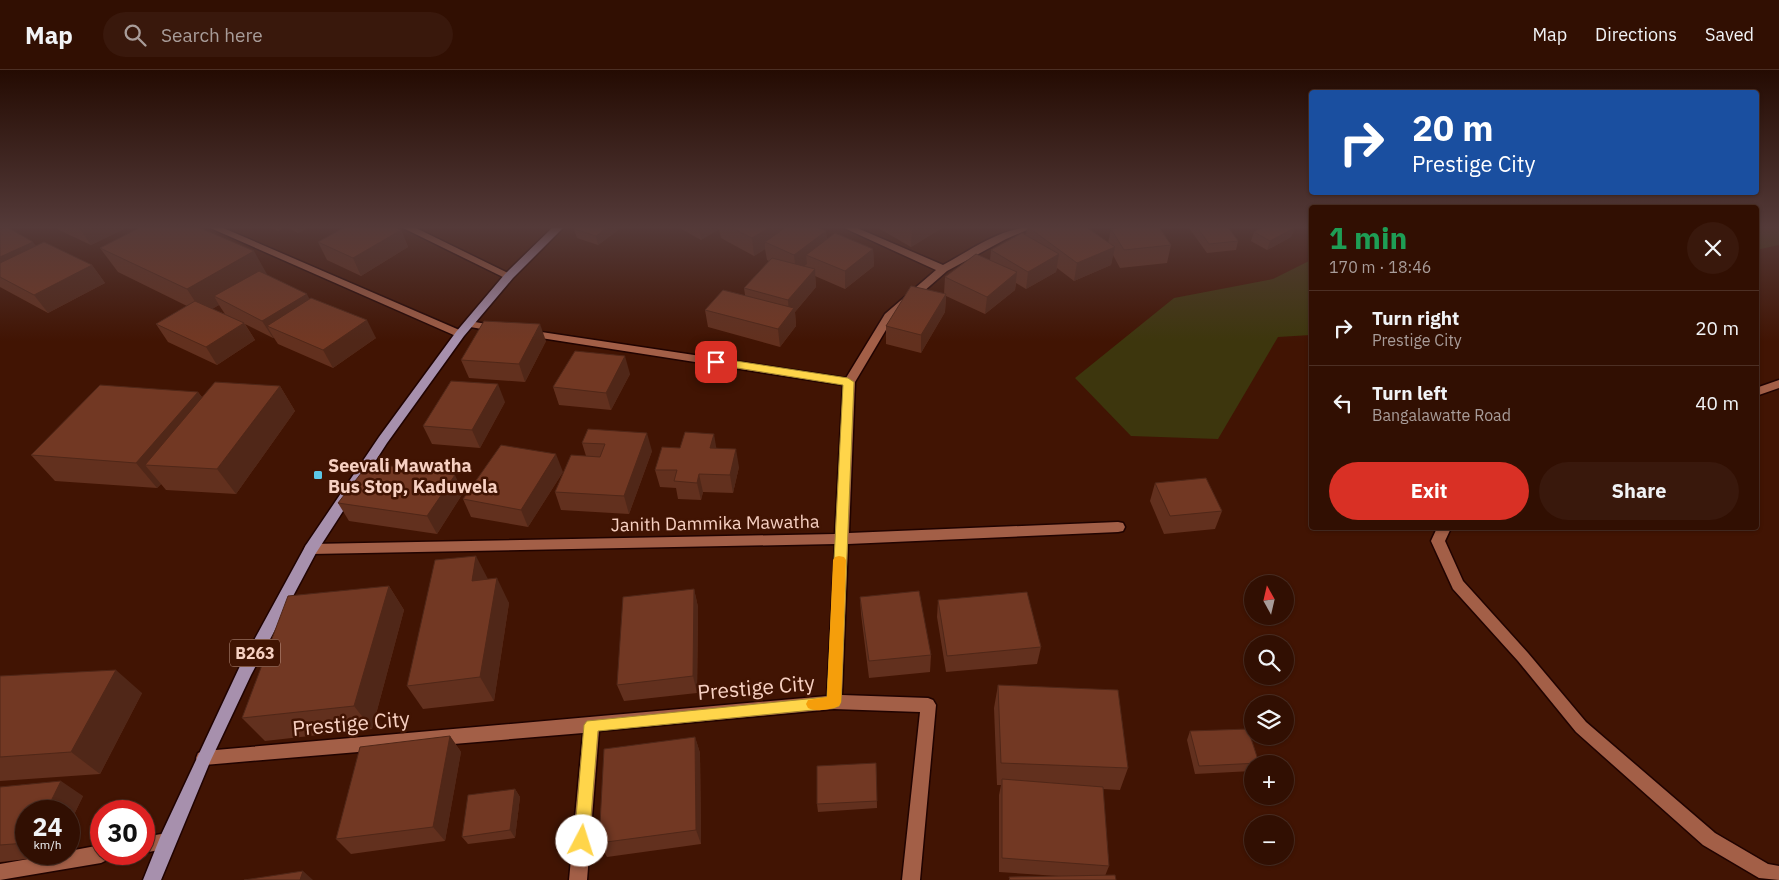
<!DOCTYPE html>
<meta charset="utf-8">
<style>
:root{--surface:#310f02;--page:#39180c;--text:#f1f3f6;--muted:#a89c99;--line:#4c2f24;--accent:#d93025}
body{margin:0;font-family:"IBM Plex Sans",sans-serif;background:var(--page);color:var(--text);height:100vh;display:flex;flex-direction:column;font-size:19px;white-space:nowrap}
*{box-sizing:border-box;margin:0}
p{font-size:16px;color:var(--muted)}
.icon{flex:none;width:28px;height:28px;fill:none;stroke:currentColor;stroke-width:2;stroke-linecap:round;stroke-linejoin:round}
.map{position:relative;flex:1;overflow:hidden}
.details{position:absolute;left:1309px;top:135px;width:450px;height:325px;display:flex;flex-direction:column;background:var(--surface);border-radius:5px;box-shadow:0 1px 4px #0004,0 0 0 1px var(--line)}
.details>*{flex:none}
.hud{position:absolute;left:1309px;top:20px;width:450px;height:105px;border-radius:5px;box-shadow:0 1px 4px #0004,0 0 0 1px var(--line);background:#1a4fa0;color:#fff;overflow:hidden}
.needle{width:32px;rotate:352deg}
.controls{position:absolute;left:1244px;top:505px;display:grid;gap:10px}
.controls a{display:grid;place-items:center;width:50px;height:50px;border-radius:50%;background:var(--surface);box-shadow:0 1px 4px #0004,0 0 0 1px var(--line);font-size:25px}
.speed{position:absolute;left:15px;top:730px;display:flex;gap:10px;font-size:25px;font-weight:700;text-align:center}
.speed>*{display:grid;place-content:center;width:65px;height:65px;border-radius:50%;background:var(--surface);box-shadow:0 1px 4px #0004,0 0 0 1px var(--line);line-height:1}
.speed small{font-size:12px;font-weight:400}
.speed .limit{border:8px solid #d22;background:#fff;color:#111}
.pin{position:absolute;display:grid;place-items:center;width:42px;height:42px;color:#fff;margin:-21px;border-radius:10px;box-shadow:0 2px 8px #0006}
.me{position:absolute;width:55px;margin:-28px;rotate:5deg;stroke-linejoin:round;filter:drop-shadow(0 0 4px #0008)}
.turn{display:flex;align-items:center;gap:18px;height:105px;padding:0 20px;font-size:22px}
.turn .icon{width:65px;height:65px;stroke-width:2.5}
.turn b{display:block;font-size:35px;line-height:42px}
.round{display:grid;place-items:center;flex:none;width:52px;height:52px;border-radius:26px;background:var(--page)}
.overview{display:flex;align-items:center;justify-content:space-between;height:85px;padding:0 20px}
h1{font-size:30px;font-weight:700;line-height:38px;color:#1e9e55}
.cta{display:flex;gap:10px;margin-top:auto;padding:10px 20px}
.cta a{flex:1;height:58px;border-radius:30px;background:var(--accent);color:#fff;font-size:20px;font-weight:700;line-height:58px;text-align:center}
.cta a+a{background:var(--page);color:var(--text)}
ul{padding:0;list-style:none}
li{display:flex;align-items:center;gap:15px;height:75px;padding:0 20px;border-top:1px solid var(--line)}
li div{flex:1}
li b{display:block;font-size:19px}
li em{font-style:normal}
header{display:flex;align-items:center;gap:30px;box-sizing:border-box;height:70px;padding:0 25px;background:var(--surface);border-bottom:1px solid var(--line)}
header strong{font-size:24px}
nav{display:flex;gap:28px;margin-inline-start:auto;font-size:18px}
.search{width:350px;height:45px;background:var(--page);display:flex;align-items:center;gap:12px;box-sizing:border-box;padding:0 18px;border-radius:28px;color:var(--muted);font-size:19px}
.map>svg:first-child{display:block}
.green{fill:#3d360d}
.lines{fill:none;stroke-linecap:round;stroke-linejoin:round}
.minor-casing{stroke:#200300;stroke-width:3}
.primary-casing{stroke:#200300;stroke-width:3}
.minor{fill:#a35f47;fill-rule:evenodd}
.primary{fill:#a790ad;fill-rule:evenodd}
.wall{fill:#62301e;fill-rule:evenodd}
.shaded-wall{fill:#502718}
.building{fill:#723823;stroke:#502718}
.route{fill:#ffd54a;stroke:#a68a30}
.slow{fill:#f59e0b}
.poi-dot{fill:#5cc7e7;stroke:#411403;stroke-width:2}
.labels{text-anchor:middle;dominant-baseline:central;stroke-width:5;stroke-linejoin:round;paint-order:stroke}
.shield{fill:#411403;stroke:#c09889;stroke-width:1}
.shield-label{font-size:16px;font-weight:bold;fill:#f7d0c2}
.poi-label{font-size:18px;font-weight:bold;fill:#f7d0c2;stroke:#411403;text-anchor:start}
.street-label{font-size:18px;fill:#f7d0c2;stroke:#411403}
.near-street-label{font-size:21px;fill:#f7d0c2;stroke:#411403}
</style>
<header>
<strong>Map</strong>
<div class="search"><svg class="icon" aria-label="search" viewBox="0 0 24 24"><circle cx="10" cy="10" r="6"/><path d="M15 15l6 6"/></svg>Search here</div>
<nav><a>Map</a><a>Directions</a><a>Saved</a></nav>
</header>
<div class="map">
<svg width="1779" height="810" viewBox="0 0 1779 810">
<rect width="100%" height="100%" fill="#411403"/>
<g class="green">
<polygon points="1756,157 1779,157 1779,175 1756,180"/>
<polygon points="1311,190 1311,265 1278,267 1218,369 1131,366 1075,308 1174,228 1273,209"/>
</g>
<g class="lines">
<g class="minor-casing">
<g id="minor">
<polygon points="208,157 221,157 464,262 465,264 460,267 456,266"/>
<polygon points="401,157 414,157 514,206 509,209 505,208"/>
<path d="M842,157H855L943,195C971,180 1001,157 1034,157L1006,169L947,201L893,248L855,312L849,463L1118,452L1123,453L1125,457L1123,461L1118,462L848,474L842,625L928,628L933,630L936,635L920,810H902L920,642L834,639L599,661L587,810H569L583,663L204,695L198,693L196,688L198,683L204,681L827,626L835,474L311,484L306,483L304,479L306,475L311,474L835,464L843,315L528,266L523,263L528,260L846,308L885,244L936,200Z"/>
<polygon points="469,251 498,256 503,259 498,262 465,256 464,254 465,252"/>
<polygon points="1779,310 1779,318 1756,326 1756,318"/>
<polygon points="1437,458 1451,458 1445,471 1463,511 1528,583 1586,652 1715,763 1768,794 1779,796 1779,810 1759,808 1703,775 1576,662 1518,591 1453,519 1431,471"/>
<polygon points="167,763 173,765 175,771 173,777 144,783 144,767"/>
<polygon points="101,775 101,784 110,784 107,790 101,793 0,810 0,794 57,784 69,784 69,781"/>
</g>
</g>
<g class="primary-casing">
<polygon id="primary" points="553,157 564,157 513,208 464,266 387,373 316,483 251,605 210,692 161,810 143,810 161,765 240,596 306,475 379,367 456,262 505,204"/>
</g>
<use href="#minor" class="minor"/>
<use href="#primary" class="primary"/>
</g>
<g class="wall">
<polygon points="57,157 128,157 91,175 59,160"/>
<polygon points="270,157 285,157 278,161"/>
<polygon points="287,157 309,157 298,163"/>
<polygon points="577,157 622,157 598,175 577,168 574,159"/>
<polygon points="678,157 780,157 780,161 826,161 827,170 873,179 874,196 845,219 815,206 816,217 795,242 796,256 780,277 708,257 705,240 745,225 744,218 769,191 767,190 765,179 754,186 721,168 719,159 701,170"/>
<polygon points="880,157 942,157 942,158 911,177 880,159"/>
<polygon points="1027,157 1108,173 1111,159 1171,175 1167,193 1120,198 1113,185 1111,195 1074,211 1057,198 1056,202 1026,219 1016,213 1015,220 985,244 946,226 945,242 921,283 886,274 886,256 944,224 945,207 990,190 991,180 1026,166"/>
<polygon points="1190,157 1228,157 1238,171 1236,180 1207,183 1189,158"/>
<polygon points="1294,159 1291,167 1267,180 1251,171 1254,162"/>
<polygon points="0,160 35,176 92,195 105,213 48,243 0,217"/>
<polygon points="401,160 408,177 361,206 327,190 318,172"/>
<path d="M100,178L268,206L376,268L333,298L278,274L274,268H273L245,254L255,270L217,295L168,272L156,254L187,236L118,202ZM219,235L225,244L212,239Z"/>
<polygon points="546,271 525,312 469,308 461,290"/>
<polygon points="630,304 611,340 559,335 553,317"/>
<polygon points="280,316 295,341 236,424 166,420 161,414 157,418 55,411 31,385 198,322 202,327"/>
<polygon points="505,332 480,378 432,374 423,356"/>
<polygon points="588,359 652,381 629,444 561,440 555,422 586,386 582,373"/>
<polygon points="680,378 717,378 739,397 733,423 703,422 701,430 678,429 676,418 660,417 655,400"/>
<polygon points="563,402 528,457 471,447 463,429"/>
<polygon points="1155,413 1222,441 1215,459 1164,464 1150,431"/>
<polygon points="463,423 437,464 349,451 338,433"/>
<polygon points="488,509 509,533 494,631 423,639 407,616"/>
<polygon points="389,516 404,540 372,659 265,671 242,648"/>
<polygon points="694,519 698,537 697,623 624,631 617,615"/>
<polygon points="860,527 931,585 930,602 869,608 861,544"/>
<polygon points="938,530 1041,577 1037,594 946,602 937,547"/>
<polygon points="0,606 142,623 100,704 0,711"/>
<polygon points="998,615 1128,698 1120,720 1103,719 1109,796 1105,806 1116,810 1009,810 1009,807 1058,806 999,802 999,725 1001,715 997,715 994,638"/>
<polygon points="1190,661 1259,693 1259,694 1252,694 1252,701 1195,704 1187,670"/>
<polygon points="450,666 461,682 445,771 351,784 336,769"/>
<polygon points="695,667 700,683 701,774 607,787 599,773"/>
<polygon points="876,693 877,738 818,742 817,734"/>
<polygon points="0,717 83,726 69,755 69,741 26,741 26,784 55,784 54,786 0,792"/>
<polygon points="515,719 520,727 515,768 468,774 462,767"/>
</g>
<g class="shaded-wall">
<polygon points="81,157 128,157 91,175 79,158"/>
<polygon points="276,157 285,157 278,161"/>
<polygon points="296,157 309,157 298,163"/>
<polygon points="608,157 622,157 598,175 596,166"/>
<polygon points="699,157 719,157 719,159 701,170"/>
<polygon points="770,157 780,157 781,169 765,172 765,179 754,186 752,168"/>
<polygon points="915,157 942,157 942,158 911,177 912,159"/>
<polygon points="1291,157 1304,157 1294,159 1291,167 1267,180 1270,171"/>
<polygon points="401,160 408,177 361,206 353,188"/>
<polygon points="826,161 827,178 806,185 807,194 796,202 794,185"/>
<polygon points="33,172 46,190 0,204 0,187"/>
<polygon points="1115,177 1111,195 1074,211 1077,193"/>
<polygon points="873,179 874,196 845,219 845,201"/>
<polygon points="254,181 268,206 214,226 219,235 203,244 187,219"/>
<polygon points="1059,184 1056,202 1026,219 1028,202"/>
<polygon points="92,195 105,213 48,243 34,225"/>
<polygon points="815,199 816,217 795,242 796,256 780,277 778,259 789,245 788,230"/>
<polygon points="1017,202 1015,220 985,244 987,227"/>
<polygon points="307,224 316,242 267,256 274,268 273,268 262,251"/>
<polygon points="946,224 945,242 921,283 921,265"/>
<polygon points="367,250 376,268 333,298 323,280"/>
<polygon points="244,253 255,270 217,295 206,277"/>
<polygon points="540,254 546,271 525,312 519,294"/>
<polygon points="625,286 630,304 611,340 606,323"/>
<polygon points="498,314 505,332 480,378 472,360"/>
<polygon points="280,316 295,341 236,424 217,399"/>
<polygon points="198,322 216,347 145,395 161,414 157,418 136,393"/>
<polygon points="647,363 652,381 629,444 624,426"/>
<polygon points="714,364 717,382 710,378"/>
<polygon points="736,379 739,397 733,423 730,405"/>
<polygon points="556,384 563,402 528,457 521,440"/>
<polygon points="699,404 703,422 701,430 697,413"/>
<polygon points="455,405 463,423 437,464 427,446"/>
<polygon points="476,486 489,511 472,511"/>
<polygon points="497,508 509,533 494,631 480,607"/>
<polygon points="389,516 404,540 372,659 354,636"/>
<polygon points="694,519 698,537 697,623 693,606"/>
<polygon points="116,600 142,623 100,704 71,682"/>
<polygon points="450,666 461,682 445,771 433,757"/>
<polygon points="695,667 700,683 701,774 696,760"/>
<polygon points="61,711 83,726 69,755 69,741 46,741"/>
<polygon points="515,719 520,727 515,768 510,760"/>
<polygon points="303,801 313,810 300,810"/>
</g>
<g class="building">
<polygon points="7,157 33,172 0,187 0,160"/>
<polygon points="141,157 198,157 254,181 187,219 100,178"/>
<polygon points="345,157 394,157 401,160 353,188 318,172"/>
<polygon points="577,157 608,157 596,166 574,159"/>
<polygon points="730,157 770,157 752,168"/>
<polygon points="786,157 817,157 826,161 794,185 765,172"/>
<polygon points="908,157 915,157 912,159"/>
<polygon points="1028,157 1086,157 1115,177 1077,193"/>
<polygon points="1126,157 1159,157 1171,175 1124,180 1111,159"/>
<polygon points="1197,157 1228,157 1238,171 1209,174"/>
<polygon points="1263,157 1292,157 1294,158 1270,171 1254,162"/>
<polygon points="835,163 873,179 845,201 806,185"/>
<polygon points="1022,163 1059,184 1028,202 991,180"/>
<polygon points="44,172 92,195 34,225 0,207 0,193"/>
<polygon points="976,184 1017,202 987,227 945,207"/>
<polygon points="772,188 815,199 788,230 744,218"/>
<polygon points="259,201 307,224 262,251 214,226"/>
<polygon points="911,216 946,224 921,265 886,256"/>
<polygon points="723,220 794,238 778,259 705,240"/>
<polygon points="311,228 367,250 323,280 267,256"/>
<polygon points="195,231 244,253 206,277 156,254"/>
<polygon points="484,251 540,254 519,294 461,290"/>
<polygon points="575,281 625,286 606,323 553,317"/>
<polygon points="451,311 498,314 472,360 423,356"/>
<polygon points="215,312 280,316 217,399 145,395"/>
<polygon points="100,315 198,322 136,393 31,385"/>
<polygon points="588,359 647,363 624,426 555,422 571,385 600,387 605,374 582,373"/>
<polygon points="685,362 714,364 710,378 736,379 730,405 699,404 697,413 674,411 677,400 655,400 662,377 680,378"/>
<polygon points="501,375 556,384 521,440 463,429"/>
<polygon points="369,393 455,405 427,446 338,433"/>
<polygon points="1206,408 1222,441 1170,446 1155,413"/>
<polygon points="476,486 472,511 497,508 480,607 407,616 435,490"/>
<polygon points="389,516 354,636 242,648 288,526"/>
<polygon points="694,519 693,606 617,615 623,527"/>
<polygon points="919,521 931,585 869,591 860,527"/>
<polygon points="1027,522 1041,577 947,586 938,530"/>
<polygon points="116,600 71,682 0,687 0,606"/>
<polygon points="998,615 1118,620 1128,698 1001,693"/>
<polygon points="1248,659 1259,693 1199,696 1190,661"/>
<polygon points="450,666 433,757 336,769 360,677"/>
<polygon points="695,667 696,760 599,773 604,679"/>
<polygon points="876,693 877,731 817,734 817,696"/>
<polygon points="1002,709 1103,717 1109,796 1002,788"/>
<polygon points="61,711 46,741 26,741 26,773 0,775 0,717"/>
<polygon points="515,719 510,760 462,767 468,725"/>
<polygon points="303,801 300,810 244,810"/>
<polygon points="1115,805 1116,810 1010,810 1009,807"/>
</g>
<linearGradient id="sky" x2="0" y2="1"><stop stop-color="#240b02"/><stop offset="0.58" stop-color="#543a39"/><stop offset="1" stop-color="#543a39" stop-opacity="0"/></linearGradient>
<rect width="1779" height="271" fill="url(#sky)"/>
<polygon class="route" points="716,288 848,308 854,312 841,632 839,636 834,638 598,661 589,771 587,777 582,779 576,777 574,771 584,655 587,651 827,627 843,315 712,294 712,289"/>
<path class="slow" d="M839,486L844,487L846,490L841,632L839,636C830,640 816,642 808,638L806,634L808,630L827,627L833,490L835,487Z"/>
<rect class="poi-dot" x="313" y="400" width="10" height="10" rx="2.5"/>
<g class="labels">
<rect class="shield" x="230" y="569.5" width="50" height="27" rx="4"/>
<g class="shield-label">
<text x="255" y="583">B263</text>
</g>
<g class="poi-label">
<text x="328" y="395">Seevali Mawatha<tspan x="328" dy="21">Bus Stop, Kaduwela</tspan></text>
</g>
<g class="street-label">
<text transform="translate(715 453) rotate(-1)">Janith Dammika Mawatha</text>
</g>
<g class="near-street-label">
<text transform="translate(756 617) rotate(-5)">Prestige City</text>
<text transform="translate(351 653) rotate(-5)">Prestige City</text>
</g>
</g>
</svg>
<div class="controls">
<a><svg class="needle" viewBox="-14 -14 28 28"><path d="M0-13l5 13h-10z" fill="#e53935"/><path d="M0 13l5-13h-10z" fill="#a89c99"/></svg></a>
<a><svg class="icon" aria-label="search" viewBox="0 0 24 24"><circle cx="10" cy="10" r="6"/><path d="M15 15l6 6"/></svg></a>
<a><svg class="icon" aria-label="layers" viewBox="0 0 24 24"><path d="M12 4l9 5-9 5-9-5zM3 14l9 5 9-5"/></svg></a>
<a>+</a>
<a>−</a>
</div>
<div class="speed"><div>24<small>km/h</small></div><div class="limit">30</div></div>
<div class="pin" style="left:716px;top:292px;background:#d93025"><svg class="icon" aria-label="arrive" viewBox="0 0 24 24"><path d="M6 21V4h12l-3 4 3 4H6"/></svg></div>
<svg class="me" style="left:582px;top:771px" viewBox="-20 -20 40 40"><circle r="19" fill="#fff"/><path d="M0-13L10 11 0 6-10 11z" fill="#ffd54a"/></svg>
<div class="hud">
<div class="turn"><svg class="icon" aria-label="right" viewBox="0 0 24 24"><path d="M7 20v-9h11M14 6l5 5-5 5"/></svg><div><b>20 m</b>Prestige City</div></div>
</div>
<section class="details">
<div class="overview"><div><h1>1 min</h1><p>170 m · 18:46</p></div><a class="round"><svg class="icon" aria-label="close" viewBox="0 0 24 24"><path d="M6 6l12 12M18 6L6 18"/></svg></a></div>
<ul>
<li><svg class="icon" aria-label="right" viewBox="0 0 24 24"><path d="M7 20v-9h11M14 6l5 5-5 5"/></svg><div><b>Turn right</b><p>Prestige City</p></div><em>20 m</em></li>
<li><svg class="icon" aria-label="left" viewBox="0 0 24 24"><path d="M17 20v-9H6M10 6l-5 5 5 5"/></svg><div><b>Turn left</b><p>Bangalawatte Road</p></div><em>40 m</em></li>
</ul>
<div class="cta"><a>Exit</a><a>Share</a></div>
</section>
</div>
